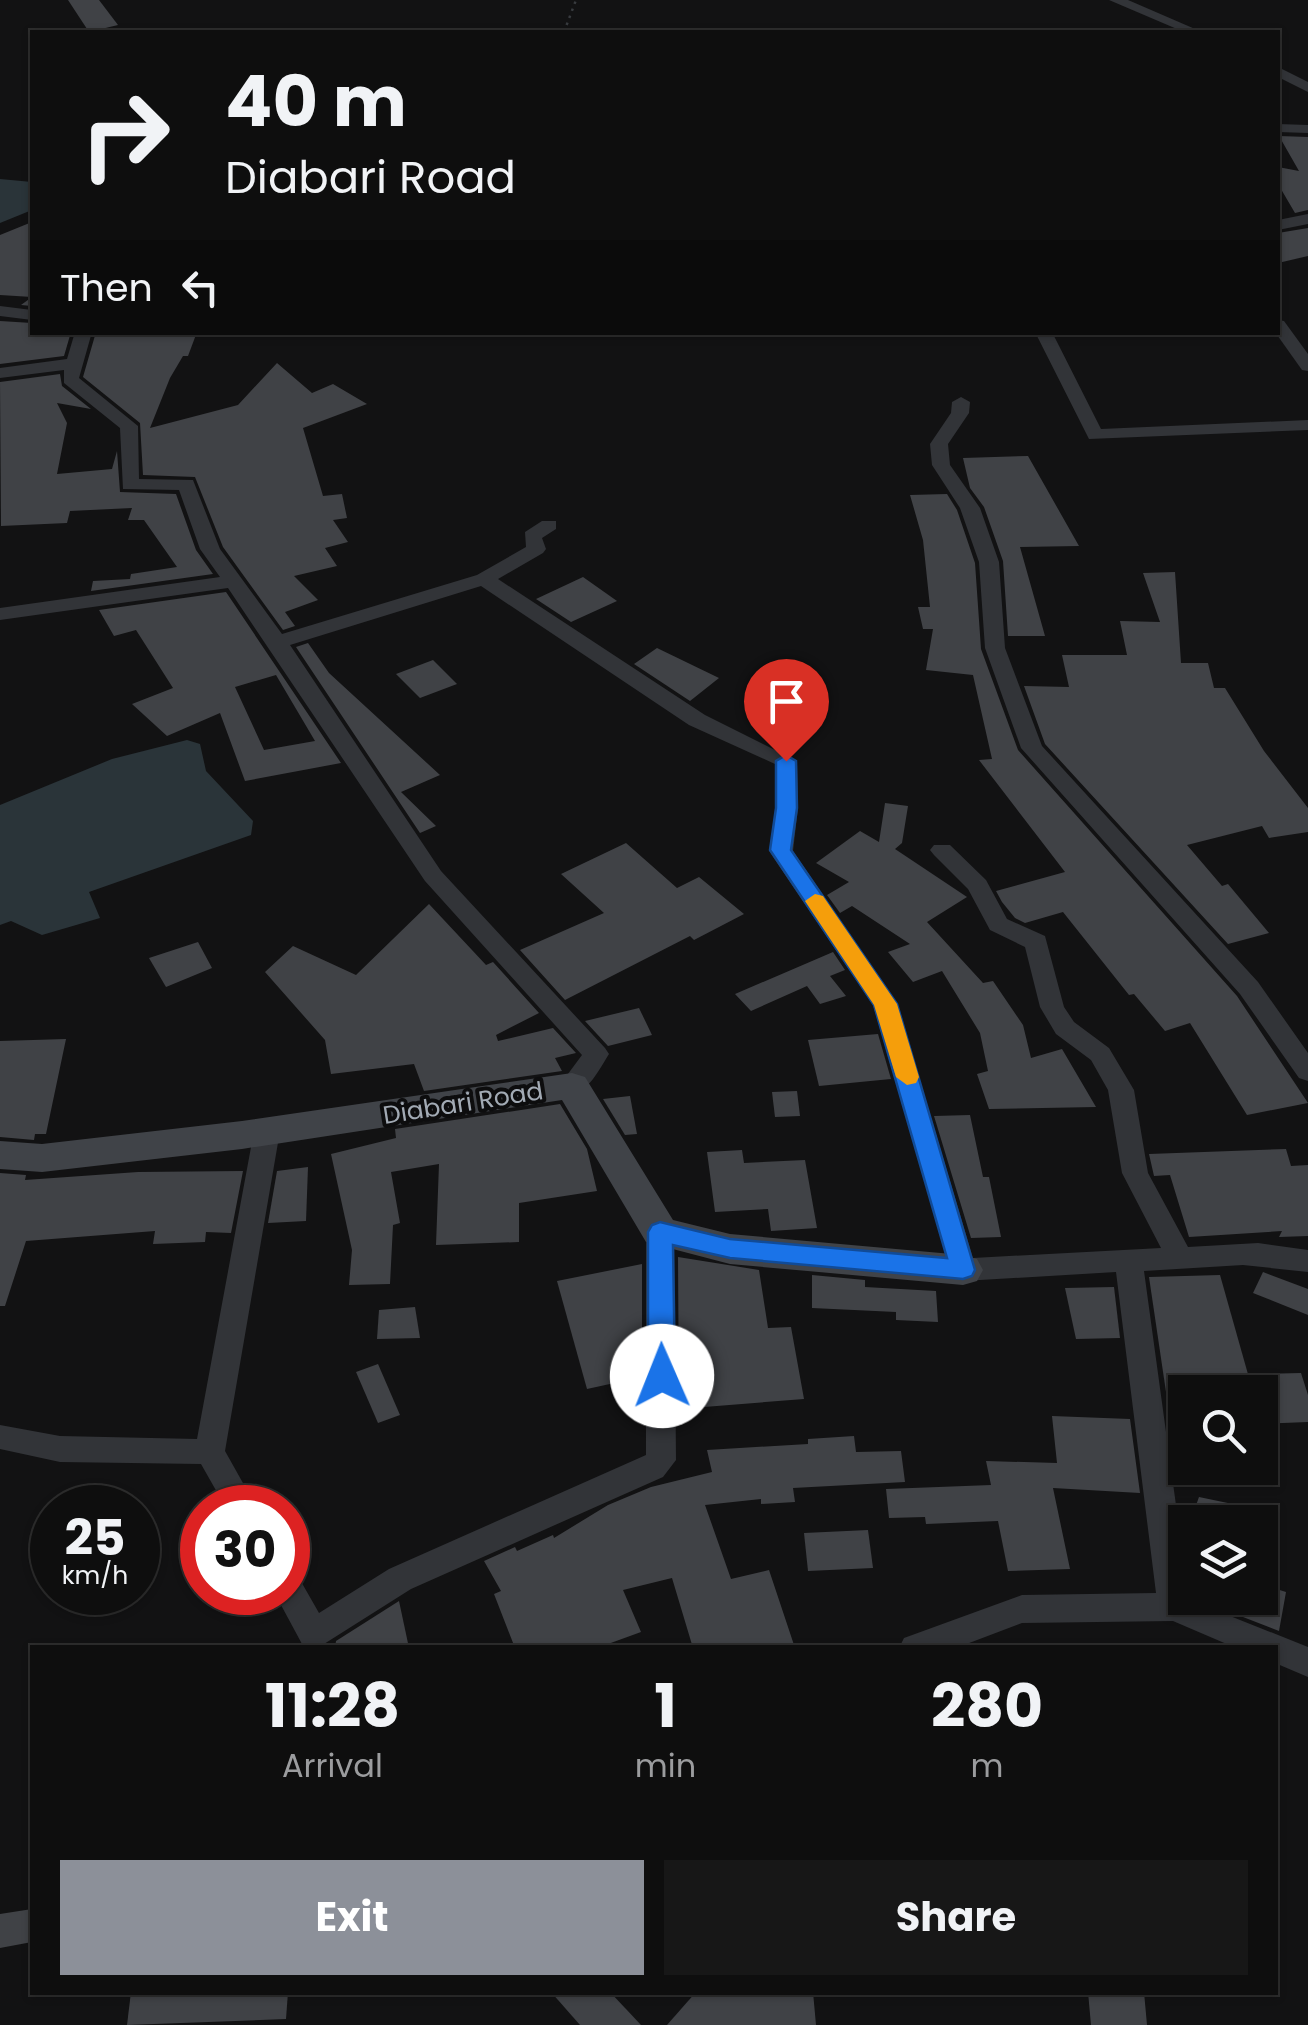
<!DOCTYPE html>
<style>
:root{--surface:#0e0e0e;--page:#171717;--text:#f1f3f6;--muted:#9b9c9e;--line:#2e2e2e;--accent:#8c9099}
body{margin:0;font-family:Poppins,sans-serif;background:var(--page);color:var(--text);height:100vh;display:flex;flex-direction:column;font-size:38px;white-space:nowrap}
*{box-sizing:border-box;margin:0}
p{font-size:32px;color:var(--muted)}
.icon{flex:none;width:55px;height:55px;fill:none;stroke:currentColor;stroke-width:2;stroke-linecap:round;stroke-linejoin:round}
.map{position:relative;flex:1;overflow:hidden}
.sheet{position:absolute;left:30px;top:1645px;width:1248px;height:350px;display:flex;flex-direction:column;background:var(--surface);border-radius:0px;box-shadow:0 2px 8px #0004,0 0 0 2px var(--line)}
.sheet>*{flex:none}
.hud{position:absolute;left:30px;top:30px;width:1250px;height:305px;border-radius:0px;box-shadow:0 2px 8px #0004,0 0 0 2px var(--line);background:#0e0e0e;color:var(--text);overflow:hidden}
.tools{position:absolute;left:1168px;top:1375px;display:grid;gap:20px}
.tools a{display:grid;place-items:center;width:110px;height:110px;border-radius:0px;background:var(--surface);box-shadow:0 2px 8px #0004,0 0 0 2px var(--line);font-size:50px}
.speed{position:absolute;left:30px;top:1485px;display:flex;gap:20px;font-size:50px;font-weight:700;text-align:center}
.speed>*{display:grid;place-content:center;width:130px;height:130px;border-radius:50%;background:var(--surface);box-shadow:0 2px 8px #0004,0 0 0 2px var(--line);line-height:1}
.speed small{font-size:25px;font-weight:400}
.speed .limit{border:15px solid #d22;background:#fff;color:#111}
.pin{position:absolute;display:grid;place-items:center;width:85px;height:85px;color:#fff;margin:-102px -42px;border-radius:50% 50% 50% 0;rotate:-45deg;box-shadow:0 0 10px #0007}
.pin .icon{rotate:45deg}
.me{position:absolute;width:110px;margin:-55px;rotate:359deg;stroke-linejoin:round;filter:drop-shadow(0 0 8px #0008)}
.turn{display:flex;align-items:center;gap:35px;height:210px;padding:0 30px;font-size:45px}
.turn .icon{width:130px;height:130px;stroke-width:2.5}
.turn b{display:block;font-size:70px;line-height:85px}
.then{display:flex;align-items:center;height:95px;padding:0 30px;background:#0003;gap:20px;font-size:38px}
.eta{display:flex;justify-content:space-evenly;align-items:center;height:170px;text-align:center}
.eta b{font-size:60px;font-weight:700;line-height:70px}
.action{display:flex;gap:20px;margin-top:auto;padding:20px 30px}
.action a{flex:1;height:115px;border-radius:0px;background:var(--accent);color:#fff;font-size:40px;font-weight:700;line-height:115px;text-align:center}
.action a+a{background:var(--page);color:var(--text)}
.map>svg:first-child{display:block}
.water{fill:#2a3439}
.building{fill:#404246;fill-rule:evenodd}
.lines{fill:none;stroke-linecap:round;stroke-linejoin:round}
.path{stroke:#383b3f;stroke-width:2.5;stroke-dasharray:2.5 5;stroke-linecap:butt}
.street{fill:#323438;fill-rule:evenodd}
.secondary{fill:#404348;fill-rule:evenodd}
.route{fill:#1a73e8;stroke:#114b97;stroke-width:2.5}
.slow{fill:#f59e0b}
.labels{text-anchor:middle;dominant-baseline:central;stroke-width:8;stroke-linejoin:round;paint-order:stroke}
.street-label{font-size:25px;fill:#a2aab4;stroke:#0d0d0e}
</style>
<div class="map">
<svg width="1308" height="2025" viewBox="0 0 1308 2025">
<rect width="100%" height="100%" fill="#121213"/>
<g class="water">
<polygon points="0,179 32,182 32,210 0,223"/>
<polygon points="187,740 200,744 206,771 253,821 251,835 89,892 100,918 42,935 11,921 0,925 0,805 112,759"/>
</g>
<g class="building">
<polygon points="68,0 99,0 118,25 89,32"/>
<polygon points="1279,136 1308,137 1308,210 1295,213 1278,184 1278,167 1299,171"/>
<polygon points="32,222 32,306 21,305 32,297 0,295 0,235"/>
<polygon points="1308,228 1308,256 1278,263 1278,233"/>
<polygon points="0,321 32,323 32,332 71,332 64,356 0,364"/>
<polygon points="96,332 197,332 188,356 183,356 170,378 150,428 238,405 277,363 312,393 333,384 367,404 303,428 323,496 342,494 347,518 333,520 348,542 325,548 337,566 294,576 318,600 285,612 295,626 283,630 223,547 195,477 143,475 140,423 83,377"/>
<polygon points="60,374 62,386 91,409 57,403 67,423 57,474 112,469 117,451 120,492 176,494 196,550 213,574 91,591 93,581 130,579 131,574 177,567 144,520 128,520 132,508 70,511 67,523 1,526 0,382"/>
<polygon points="1028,456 1079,546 1020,547 1045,636 1008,636 1003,561 984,507 970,488 963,458"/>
<polygon points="947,494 957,510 975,563 981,649 1018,750 1237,996 1308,1103 1247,1115 1190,1023 1165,1031 1134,994 1129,995 1063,912 1025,923 1015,918 1002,902 996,891 1065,872 979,760 992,759 973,675 926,670 933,629 923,629 918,607 930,607 923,540 910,495"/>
<polygon points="1175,572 1181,663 1208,663 1214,688 1225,688 1264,751 1308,808 1308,832 1269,838 1262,826 1187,845 1222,886 1228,884 1269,933 1228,944 1045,744 1024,686 1069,687 1062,655 1127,655 1120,621 1160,622 1143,573"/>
<polygon points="583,577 617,601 571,622 536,599"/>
<path d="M226,592L341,763L245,781L220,713L167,736L132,704L173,688L136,630L114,636L99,610ZM276,675L315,741L264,750L235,687Z"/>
<polygon points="308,643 329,673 440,775 401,792 436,826 420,833 296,647"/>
<polygon points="657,648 719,678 690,701 634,664"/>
<polygon points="433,660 457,684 420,698 396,674"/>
<polygon points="885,803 908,806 902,843 895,849 967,897 927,922 983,983 993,981 1023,1025 1031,1058 1062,1049 1096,1107 989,1109 977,1074 988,1071 980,1033 942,971 913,982 888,952 910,944 852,906 840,913 827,895 849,882 816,863 860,831 879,842"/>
<polygon points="626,843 677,888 699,877 744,914 694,940 690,936 565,1000 520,950 604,913 561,874"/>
<polygon points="429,904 486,965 493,962 539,1013 496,1035 498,1041 553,1028 576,1053 555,1058 562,1071 424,1091 414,1064 331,1074 325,1040 265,972 293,946 356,975"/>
<polygon points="198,942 212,968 166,987 149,958"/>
<polygon points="833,952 845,970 830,976 846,996 820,1004 807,986 751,1011 735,994"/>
<polygon points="639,1008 652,1035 608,1046 585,1021"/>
<polygon points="878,1034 891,1079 819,1086 808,1040"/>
<polygon points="66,1039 46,1134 35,1134 34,1140 0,1137 0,1041"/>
<polygon points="797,1091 800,1116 775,1117 772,1092"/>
<polygon points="630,1096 637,1134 625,1135 603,1099"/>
<polygon points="560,1104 587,1149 597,1191 519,1203 519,1242 436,1245 439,1164 391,1172 400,1223 393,1225 390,1284 349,1285 352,1250 331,1154 396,1138 395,1129"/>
<polygon points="970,1115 983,1177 989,1177 1001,1237 971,1238 934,1116"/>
<polygon points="1286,1149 1291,1166 1308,1165 1308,1236 1279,1237 1282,1231 1189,1237 1170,1175 1154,1176 1149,1154"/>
<polygon points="742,1150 744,1163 805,1160 817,1228 771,1231 768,1209 715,1212 707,1152"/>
<polygon points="308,1167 306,1221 268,1223 277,1171"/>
<polygon points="243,1171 231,1233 206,1232 205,1242 153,1244 155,1231 26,1241 5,1306 0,1306 0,1173 26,1175 25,1180 138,1172"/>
<polygon points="678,1257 759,1270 768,1328 791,1327 804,1399 679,1409"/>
<polygon points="642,1264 642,1377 587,1389 557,1281"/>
<polygon points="1263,1272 1308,1289 1308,1315 1253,1293"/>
<polygon points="812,1275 865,1280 865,1287 936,1291 938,1322 896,1320 896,1312 812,1308"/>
<polygon points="1220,1275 1253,1392 1166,1392 1149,1277"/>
<polygon points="1114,1287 1120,1338 1076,1339 1065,1288"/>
<polygon points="415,1307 420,1338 377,1339 379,1310"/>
<polygon points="378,1364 400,1415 378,1423 356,1372"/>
<polygon points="1301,1373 1308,1395 1308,1422 1260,1424 1260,1374"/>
<polygon points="1052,1416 1130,1419 1140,1493 1053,1488 1070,1569 1008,1571 998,1521 926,1524 925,1517 889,1518 886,1489 991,1485 986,1461 1057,1463"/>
<polygon points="854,1436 856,1452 901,1451 905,1482 793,1488 795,1502 761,1504 761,1499 705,1505 731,1579 769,1570 795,1648 693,1648 672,1578 623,1590 641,1632 597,1648 515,1648 494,1594 501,1591 484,1561 515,1547 517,1551 553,1535 554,1538 608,1505 651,1487 712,1472 707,1450 808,1444 808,1439"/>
<polygon points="1199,1497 1271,1512 1270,1522 1190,1522"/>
<polygon points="868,1530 873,1568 808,1571 804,1533"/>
<polygon points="1260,1584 1286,1592 1279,1631 1194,1598 1260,1598"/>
<polygon points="399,1601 409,1648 335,1648 336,1641"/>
<polygon points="32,1909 32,1942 0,1948 0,1914"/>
<polygon points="131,1992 288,1992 286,2019 127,2025"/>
<polygon points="551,1992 610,1992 641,2025 580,2025"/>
<polygon points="696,1992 813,1992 816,2025 667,2025"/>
<polygon points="1088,1992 1144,1992 1147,2025 1091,2025"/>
</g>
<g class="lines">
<polyline class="path" points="564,32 576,0"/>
<g class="street">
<polygon points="1109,0 1128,0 1202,32 1184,32"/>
<polygon points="1278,67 1308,82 1308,92 1278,77"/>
<polygon points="1278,124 1308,125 1308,133 1278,132"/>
<polygon points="1308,214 1308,224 1278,230 1278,220"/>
<polygon points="0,306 32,310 32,320 0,316"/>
<polygon points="1278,320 1284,321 1308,354 1308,371 1302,370 1275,332"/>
<path d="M75,332H92L79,378L138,426L139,479L193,480L220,549L282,634L477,575L526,547L525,532L542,521H556V529L542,538L546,549L543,553L498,579L705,715L797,761L798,808L793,851L897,1004L973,1258L1161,1248L1122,1173L1108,1090L1091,1060L1056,1034L1040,1007L1025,947L990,930L968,889L934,855L930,850L934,845H950L986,880L1007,919L1045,936L1064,1007L1074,1022L1109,1048L1134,1090L1148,1173L1188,1247L1258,1243L1308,1250V1272L1243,1265L1144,1271L1185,1571V1598L1308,1647V1677L1275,1663V1648H1236L1173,1621L1022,1623L956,1648H899L904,1638L1022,1595L1156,1593L1116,1272L963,1281L953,1278L873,1005L769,851L776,808L775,764L689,725L481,586L290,645L441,871L605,1048L609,1054C598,1071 586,1099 563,1093L559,1086L582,1055L425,881L228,588L0,620V608L220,577L200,549L179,490L123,489L120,428L64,383V370L0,378V368L67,359Z"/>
<polygon points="1035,332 1052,332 1101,429 1308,420 1308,430 1089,439"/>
<polygon points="961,397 970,402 969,413 948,444 950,465 980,508 999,562 1005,648 1042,746 1258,982 1308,1053 1308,1081 1299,1078 1240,994 1021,748 985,648 979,562 960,508 932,465 930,444 951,413 952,402"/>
<polygon points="267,1121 276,1124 280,1131 225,1451 257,1508 226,1508 201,1464 60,1462 0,1449 0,1425 60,1436 197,1439 254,1131 258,1124"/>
<polygon points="660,1221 670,1225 674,1232 676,1460 663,1477 411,1589 324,1644 315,1648 302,1644 274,1592 288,1592 288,1574 299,1578 319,1613 389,1569 646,1455 646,1232 650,1225"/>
</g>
<polygon class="secondary" points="572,1073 585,1077 673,1220 730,1234 963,1255 977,1259 983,1270 977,1281 963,1285 730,1264 646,1242 562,1100 242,1149 42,1172 0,1169 0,1141 42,1144 242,1121"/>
</g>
<polygon class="route" points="786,755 796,761 797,808 791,850 897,1004 975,1270 972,1276 963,1279 730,1258 673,1245 675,1376 671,1383 662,1387 652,1383 648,1376 648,1232 652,1225 660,1222 730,1239 947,1258 874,1005 770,850 776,808 776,761"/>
<polygon class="slow" points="815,894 823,896 897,1004 919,1077 916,1083 907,1085 896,1077 874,1005 805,901"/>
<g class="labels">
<g class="street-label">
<text transform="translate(463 1103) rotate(-9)">Diabari Road</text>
</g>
</g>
</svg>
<div class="tools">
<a><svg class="icon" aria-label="search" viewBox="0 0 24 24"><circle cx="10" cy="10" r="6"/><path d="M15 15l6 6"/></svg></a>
<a><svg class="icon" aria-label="layers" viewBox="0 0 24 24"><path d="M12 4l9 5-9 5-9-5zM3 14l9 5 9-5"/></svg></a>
</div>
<div class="speed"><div>25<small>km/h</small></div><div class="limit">30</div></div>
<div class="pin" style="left:786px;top:761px;background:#d93025"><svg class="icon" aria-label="arrive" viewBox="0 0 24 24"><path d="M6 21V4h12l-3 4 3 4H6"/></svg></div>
<svg class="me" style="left:662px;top:1376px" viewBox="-20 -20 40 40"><circle r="19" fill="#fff"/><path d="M0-13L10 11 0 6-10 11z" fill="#1a73e8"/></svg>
<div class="hud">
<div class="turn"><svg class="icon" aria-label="right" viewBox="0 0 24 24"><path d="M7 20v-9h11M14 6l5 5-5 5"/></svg><div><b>40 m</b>Diabari Road</div></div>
<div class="then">Then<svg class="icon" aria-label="left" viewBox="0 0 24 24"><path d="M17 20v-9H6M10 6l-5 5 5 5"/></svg></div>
</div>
<section class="sheet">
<div class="eta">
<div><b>11:28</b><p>Arrival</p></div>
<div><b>1</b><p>min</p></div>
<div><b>280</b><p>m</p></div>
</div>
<div class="action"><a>Exit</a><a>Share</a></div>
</section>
</div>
